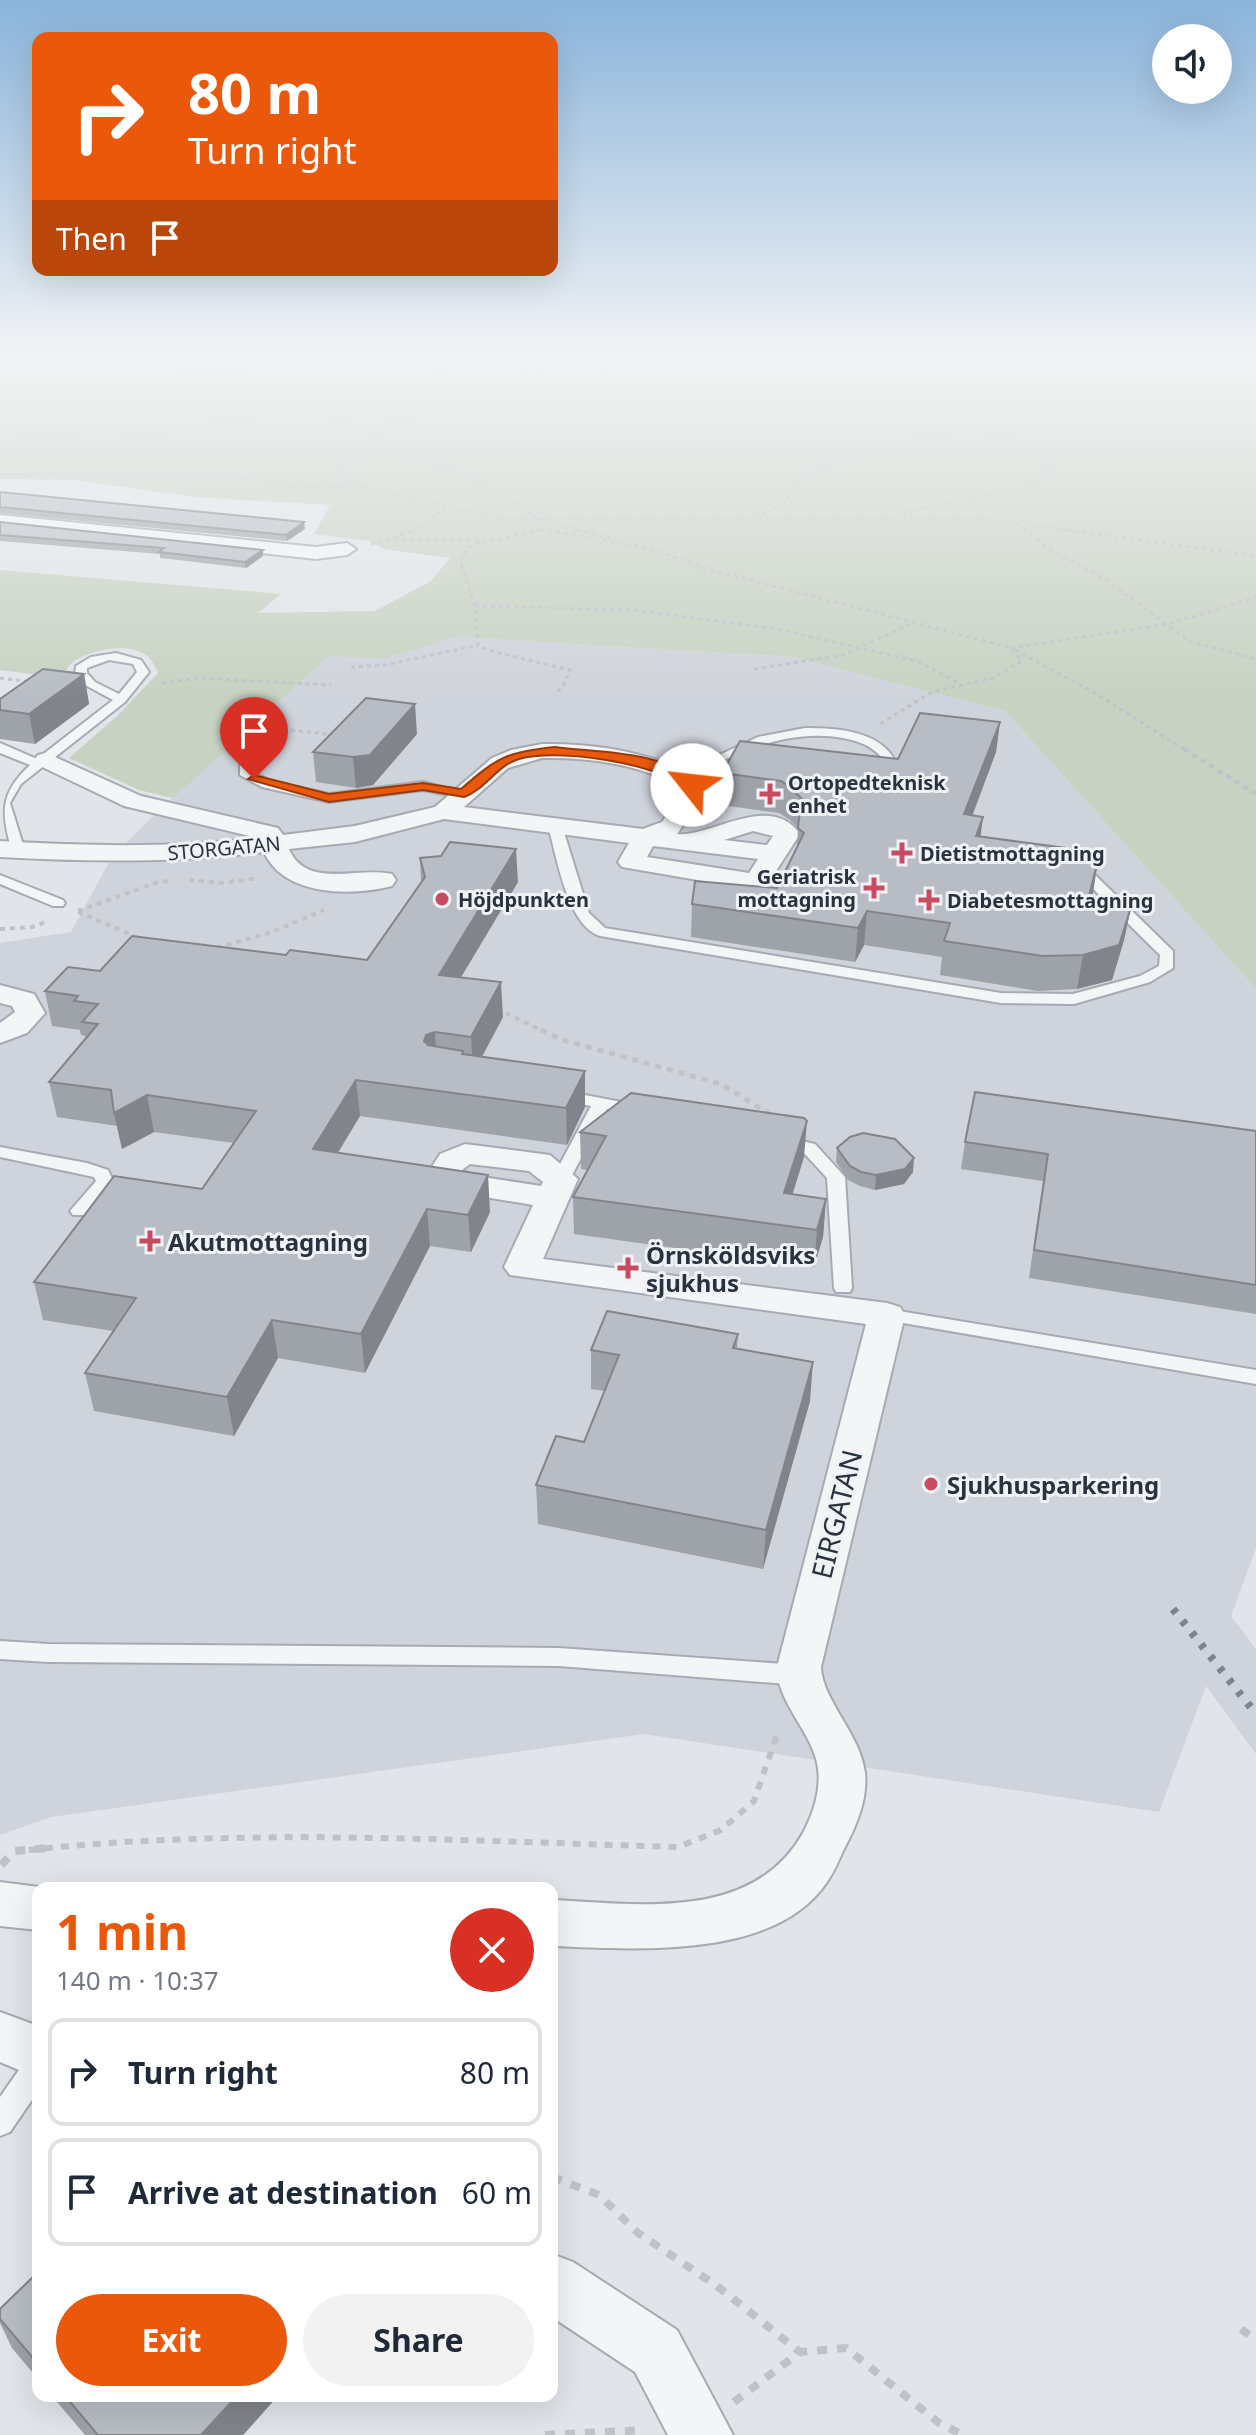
<!DOCTYPE html>
<meta charset="utf-8">
<style>
:root{--surface:#fff;--page:#f2f2f3;--text:#1f2937;--muted:#747a83;--line:#e0e1e3;--accent:#ea580c}
body{margin:0;font-family:"Noto Sans",sans-serif;background:var(--page);color:var(--text);height:100vh;display:flex;flex-direction:column;font-size:30px;white-space:nowrap}
*{box-sizing:border-box;margin:0}
p{font-size:26px;color:var(--muted)}
.icon{flex:none;width:44px;height:44px;fill:none;stroke:currentColor;stroke-width:2;stroke-linecap:round;stroke-linejoin:round}
.map{position:relative;flex:1;overflow:hidden}
.sheet{position:absolute;left:32px;top:1882px;width:526px;height:520px;display:flex;flex-direction:column;background:var(--surface);border-radius:16px;box-shadow:0 8px 32px #0002}
.sheet>*{flex:none}
.guide{position:absolute;left:32px;top:32px;width:526px;height:244px;border-radius:16px;box-shadow:0 8px 32px #0002;background:#ea580c;color:#fff;overflow:hidden}
.tools{position:absolute;left:1152px;top:24px;display:grid;gap:16px}
.tools a{display:grid;place-items:center;width:80px;height:80px;border-radius:50%;background:var(--surface);box-shadow:0 8px 32px #0002;font-size:40px}
.pin{position:absolute;display:grid;place-items:center;width:68px;height:68px;color:#fff;margin:-82px -34px;border-radius:50% 50% 50% 0;rotate:-45deg;box-shadow:0 0 8px #0007}
.pin .icon{rotate:45deg}
.me{position:absolute;width:88px;margin:-44px;rotate:299deg;stroke-linejoin:round;filter:drop-shadow(0 0 6px #0008)}
.turn{display:flex;align-items:center;gap:28px;height:168px;padding:0 24px;font-size:36px}
.turn .icon{width:104px;height:104px;stroke-width:2.5}
.turn b{display:block;font-size:56px;line-height:68px}
.then{display:flex;align-items:center;height:76px;padding:0 24px;background:#0003;gap:16px;font-size:30px}
.round{display:grid;place-items:center;flex:none;width:84px;height:84px;border-radius:42px;background:var(--page)}
.summary{display:flex;align-items:center;justify-content:space-between;height:136px;padding:0 24px}
h1{font-size:48px;font-weight:700;line-height:60px;color:var(--accent)}
.button{display:flex;gap:16px;margin-top:auto;padding:16px 24px}
.button a{flex:1;height:92px;border-radius:48px;background:var(--accent);color:#fff;font-size:32px;font-weight:700;line-height:92px;text-align:center}
.button a+a{background:var(--page);color:var(--text)}
ul{padding:0;list-style:none}
li{display:flex;align-items:center;gap:24px;height:108px;margin:0 16px 12px;padding:0 8px;border:4px solid var(--line);border-radius:16px}
li div{flex:1}
li b{display:block;font-size:30px}
li em{font-style:normal}
.map>svg:first-child{display:block}
.built{fill:#cfd3db}
.green{fill:#c7d2c2}
.lines{fill:none;stroke-linecap:round;stroke-linejoin:round}
.service-casing{stroke:#a6abb3;stroke-width:4}
.minor-casing{stroke:#a6abb3;stroke-width:4}
.path-far5{stroke:#bfc2c7;stroke-width:2;stroke-dasharray:3 3;stroke-linecap:butt}
.path-far4{stroke:#bfc2c7;stroke-width:3;stroke-dasharray:4 4;stroke-linecap:butt}
.path-far3{stroke:#bfc2c7;stroke-width:4;stroke-dasharray:5 5;stroke-linecap:butt}
.path-far2{stroke:#bfc2c7;stroke-width:5;stroke-dasharray:6 6;stroke-linecap:butt}
.path-far1{stroke:#bfc2c7;stroke-width:6;stroke-dasharray:8 8;stroke-linecap:butt}
.path{stroke:#bfc2c7;stroke-width:8;stroke-dasharray:10 10;stroke-linecap:butt}
.service{fill:#f3f5f7;fill-rule:evenodd}
.minor{fill:#f3f5f7;fill-rule:evenodd}
.rail{stroke:#7b8492;stroke-width:8;stroke-dasharray:5 10;stroke-linecap:butt}
.wall{fill:#9ea3a9}
.shaded-wall{fill:#81848a}
.building{fill:#b8bdc5;stroke:#81848a;stroke-width:2}
.route{fill:#ea580c;stroke:#983908;stroke-width:2}
.poi-dot{fill:#c94b62;stroke:#f0f3f6;stroke-width:3}
.labels{text-anchor:middle;dominant-baseline:central;stroke-width:6;stroke-linejoin:round;paint-order:stroke}
.far-poi-label{font-size:20px;font-weight:bold;fill:#2a3240;stroke:#f0f3f6;text-anchor:start}
.far-street-label{font-size:20px;fill:#2a3240;stroke:#f0f3f6}
.poi-label{font-size:24px;font-weight:bold;fill:#2a3240;stroke:#f0f3f6;text-anchor:start}
.near-street-label{font-size:28px;fill:#2a3240;stroke:#f0f3f6}
</style>
<div class="map">
<svg width="1256" height="2435" viewBox="0 0 1256 2435">
<rect width="100%" height="100%" fill="#e1e4e9"/>
<polygon class="built" points="458,637 794,657 1005,711 1256,989 1256,1548 1231,1616 1256,1649 1256,1754 1206,1686 1159,1812 644,1734 51,1817 0,1835 0,943 71,932 112,857 157,812 329,656 383,659"/>
<path class="green" d="M51,358H1256V989L1005,711L794,657L458,637L383,659L329,656L173,798L139,790L69,758L117,716L158,673C155,666 151,657 143,653C125,643 89,650 73,662C68,665 65,673 62,678L0,670V570L281,594L258,613L375,611L431,581L450,558L383,549L370,541L314,534L330,505L194,497L73,480L0,479V370Z"/>
<g class="lines">
<g class="service-casing">
<g id="service">
<polygon points="0,358 15,358 0,362"/>
<path d="M116,653L141,660L149,672L125,702L21,784L10,803L25,851L23,854H13C0,813 0,793 30,765L0,753V743L37,759L113,700L87,686L75,674L76,666L91,657ZM109,660L133,664L137,672L119,694L95,682L87,673V668Z"/>
<path d="M805,728C835,728 875,730 893,757L889,776L879,779L881,757C871,745 858,741 843,738C785,728 736,754 684,779L674,776L758,737Z"/>
<polygon points="240,763 248,763 250,770 270,781 329,794 423,782 470,794 464,798 423,790 329,802 262,787 240,775"/>
<path d="M555,822L562,826L589,913L605,928L1001,993L1073,994L1140,976L1159,966L1160,955L1081,877L1071,875L1069,872L1076,868L1091,871L1173,951V968L1150,982L1074,1004L1001,1003L600,936C567,925 557,857 548,826Z"/>
<polygon points="0,875 63,900 65,903 63,906 53,906 0,884"/>
<polygon points="564,1091 637,1105 645,1110 637,1115 607,1109 570,1179 561,1184 552,1179 591,1106 558,1100 556,1096 558,1092"/>
<polygon points="783,1137 815,1144 845,1177 852,1288 850,1292 836,1292 834,1288 827,1178 803,1152 777,1146 774,1142 777,1138"/>
<polygon points="0,1147 87,1163 108,1170 114,1182 85,1215 73,1215 70,1211 96,1181 94,1177 0,1157"/>
<polygon points="887,1309 1256,1370 1256,1384 880,1319 877,1315"/>
<polygon points="0,1641 49,1644 559,1648 799,1665 807,1668 811,1675 807,1682 799,1685 559,1666 49,1662 0,1659"/>
<polygon points="38,2053 38,2091 10,2132 0,2136 0,2097 28,2057"/>
</g>
</g>
<g class="minor-casing">
<g id="minor">
<polygon points="0,515 316,547 347,543 356,549 347,555 316,559 0,525"/>
<path d="M542,744C595,743 647,752 695,775L705,794L677,834C710,838 770,791 800,834L765,888L756,890L622,867L618,862L629,843L444,819L355,842L289,849C306,890 360,866 392,874L396,880L392,886C352,896 284,897 264,852C175,863 89,862 0,857V841C87,846 171,848 258,838L124,806L38,765L34,760L38,755L46,753L141,796L278,828L283,835L355,826L435,807L492,758L511,750ZM542,758C589,757 634,764 677,784L681,794L662,822L643,829L464,807L508,768ZM753,831L773,836L767,845L724,840ZM653,846L758,859L749,873L647,857Z"/>
<polygon points="0,985 34,994 45,1013 27,1033 0,1043 0,1023 15,1012 12,1006 0,1003"/>
<path d="M465,1144L550,1155L578,1179L543,1259L887,1303L900,1307L905,1315L821,1667C822,1700 861,1735 865,1773C868,1799 856,1827 844,1849C839,1860 834,1872 827,1882C774,1961 634,1949 552,1946V1900C638,1904 753,1922 803,1833C813,1814 821,1791 818,1768C813,1732 777,1704 777,1667L866,1324L510,1275L504,1267L533,1205L449,1191L428,1173L440,1154ZM470,1164L529,1171L543,1182L541,1186L470,1175L462,1170Z"/>
<polygon points="0,1882 47,1888 38,1888 38,1930 0,1926"/>
<polygon points="0,2012 38,2026 38,2078 0,2062"/>
<polygon points="552,2254 573,2262 677,2330 733,2435 668,2435 635,2372 552,2317"/>
</g>
</g>
<g class="path-far5">
<polyline points="186,358 272,383 332,417 379,436 405,455 462,474 502,494 537,518 540,530 546,531"/>
<polyline points="597,379 607,367 599,358"/>
<polyline points="29,398 124,403 203,402 248,397 305,402 374,390 448,369 449,366"/>
<polyline points="0,402 19,396 237,367 257,361 281,360 355,364 406,360 449,366 578,358"/>
<polyline points="0,430 106,443 283,410 315,408"/>
<polyline points="376,435 385,426 506,378 556,365 562,360"/>
<polyline points="386,442 365,448 338,465 344,482 502,519 980,518 1074,531"/>
<polyline points="0,474 207,475 234,476 291,486 354,487"/>
<polyline points="757,516 785,503 799,481 837,459 925,436 972,430 999,435 1035,446 1051,468 1030,486 902,513"/>
<polyline points="541,519 584,531"/>
<polyline points="1017,523 1027,531"/>
<polyline points="413,531 446,508"/>
<polyline points="536,531 540,530"/>
</g>
<g class="path-far4">
<polyline points="540,529 648,548 708,569 1011,648 1022,661 993,678 932,692 880,724"/>
<polyline points="576,529 616,540"/>
<polyline points="1024,529 1051,550 1105,579 1189,641 1256,659"/>
<polyline points="1059,529 1256,556"/>
<polyline points="393,538 417,529"/>
<polyline points="480,542 469,548 460,561 475,606 478,645 487,650 570,670 563,687 554,694"/>
<polyline points="371,544 387,540 492,541 540,530"/>
<polyline points="475,606 633,610 777,629 917,661 959,683"/>
<polyline points="1011,648 1168,624 1256,597"/>
<polyline points="1015,650 1095,693 1187,751"/>
<polyline points="351,667 385,665 478,645"/>
<polyline points="754,669 843,655 913,623"/>
<polyline points="0,678 31,682"/>
<polyline points="162,683 198,678 331,685"/>
<polyline points="283,729 334,735"/>
</g>
<g class="path-far3">
<polyline points="1184,749 1256,794"/>
<polyline points="189,880 221,883 259,878"/>
<polyline points="78,911 158,882 171,881"/>
<polyline points="78,912 139,938"/>
<polyline points="0,929 32,927 46,922"/>
<polyline points="217,948 272,932 324,910"/>
<polyline points="497,1009 545,1032"/>
</g>
<polyline class="path-far2" points="541,1030 563,1040 721,1084 773,1116"/>
<path class="path-far1" d="M29,1850C244,1827 462,1841 678,1847L721,1830L754,1801L779,1729"/>
<g class="path">
<polyline points="1,1865 15,1851 48,1848"/>
<polyline points="552,2177 599,2195 638,2233 717,2286 800,2352"/>
<polyline points="1241,2329 1256,2340"/>
<polyline points="734,2402 800,2352 846,2348 939,2423 963,2435"/>
<polyline points="545,2435 644,2430"/>
</g>
<use href="#service" class="service"/>
<use href="#minor" class="minor"/>
<polyline class="rail" points="1173,1609 1256,1714"/>
</g>
<g class="wall">
<polygon points="0,492 305,529 287,541 0,513"/>
<polygon points="0,522 263,556 246,568 160,558 160,554 0,541"/>
<polygon points="84,674 89,704 35,744 0,739 0,699"/>
<polygon points="1000,722 996,752 972,815 981,836 1098,860 1091,901 1131,907 1124,940 1112,980 1077,989 1038,991 940,975 942,957 864,945 855,962 691,937 692,904 777,888 797,847 798,828 790,820 779,813 721,805 722,773 898,759"/>
<polygon points="417,734 373,785 356,788 316,782 313,752"/>
<polygon points="420,858 518,882 461,977 503,1017 482,1057 585,1071 585,1107 567,1145 360,1116 338,1153 490,1212 471,1252 430,1246 365,1373 278,1358 234,1436 94,1411 85,1373 113,1331 43,1320 34,1282 202,1189 234,1143 154,1132 122,1149 117,1126 57,1117 49,1082 86,1039 85,1036 81,1035 80,1030 52,1026 45,991 100,971 286,955 367,960 421,882"/>
<polygon points="1256,1131 1256,1314 1029,1278 1043,1181 961,1169 965,1142"/>
<polygon points="580,1132 804,1157 792,1194 826,1199 823,1237 814,1267 574,1234 573,1197 588,1170 581,1169"/>
<polygon points="837,1148 913,1172 904,1184 875,1190 860,1186 848,1180 836,1162"/>
<polygon points="738,1334 737,1349 810,1401 763,1569 538,1524 536,1485 584,1442 605,1391 591,1389 591,1350"/>
<polygon points="38,2272 38,2379 12,2348 0,2323 0,2309"/>
<polygon points="52,2396 275,2396 276,2398 243,2435 85,2435"/>
</g>
<g class="shaded-wall">
<polygon points="304,522 305,529 287,541 286,535"/>
<polygon points="263,550 263,556 246,568 245,562"/>
<polygon points="84,674 89,704 35,744 29,714"/>
<polygon points="415,704 417,734 373,785 356,788 353,757"/>
<polygon points="1000,722 996,752 961,846 964,814"/>
<polygon points="983,817 979,849 976,836"/>
<polygon points="516,849 518,882 442,1009 439,975"/>
<polygon points="1098,860 1093,893 1083,934 1088,900"/>
<polygon points="1131,907 1124,940 1112,980 1077,989 1083,955"/>
<polygon points="867,911 864,945 855,962 858,928"/>
<polygon points="501,982 503,1017 473,1073 471,1037"/>
<polygon points="435,1032 437,1067 424,1041 426,1035"/>
<polygon points="585,1071 585,1107 567,1145 566,1108"/>
<polygon points="356,1080 360,1116 317,1186 313,1149"/>
<polygon points="147,1095 154,1132 122,1149 114,1113"/>
<polygon points="807,1121 804,1157 783,1225 784,1193"/>
<polygon points="914,1158 913,1172 904,1184 875,1190 876,1175"/>
<polygon points="488,1175 490,1212 471,1252 468,1215"/>
<polygon points="826,1199 823,1237 814,1267 817,1230"/>
<polygon points="427,1209 430,1246 365,1373 361,1334"/>
<polygon points="272,1320 278,1358 234,1436 227,1397"/>
<polygon points="813,1362 810,1401 763,1569 766,1530"/>
<polygon points="237,2396 275,2396 276,2398 243,2435 201,2435"/>
</g>
<g class="building">
<polygon points="0,492 304,522 286,535 0,507"/>
<polygon points="0,522 263,550 245,562 159,552 164,548 0,535"/>
<polygon points="43,669 84,674 29,714 0,710 0,699"/>
<polygon points="366,698 415,704 370,755 353,757 313,752"/>
<polygon points="920,713 1000,722 964,814 983,817 976,836 1088,851 1098,860 1088,900 1131,907 1119,945 1083,955 1043,956 944,941 950,923 867,911 858,928 692,904 695,881 777,888 804,833 798,828 800,811 805,802 791,788 781,781 722,773 740,741 898,759"/>
<polygon points="450,842 516,849 439,975 501,982 471,1037 435,1032 426,1035 424,1041 428,1045 463,1051 462,1054 585,1071 566,1108 356,1080 313,1149 488,1175 468,1215 427,1209 361,1334 272,1320 227,1397 85,1373 136,1298 34,1282 114,1176 202,1189 256,1111 147,1095 114,1113 111,1090 49,1082 98,1024 82,1022 98,1004 74,1001 78,996 45,991 68,967 100,971 132,936 286,955 290,950 367,960 425,877 420,858 441,856"/>
<polygon points="975,1092 1256,1131 1256,1285 1034,1250 1048,1154 965,1142"/>
<polygon points="631,1093 804,1118 807,1121 784,1193 826,1199 817,1230 573,1197 606,1136 580,1132"/>
<polygon points="863,1133 895,1139 914,1158 905,1169 876,1175 861,1172 850,1166 837,1148 850,1137"/>
<polygon points="607,1311 738,1334 733,1348 813,1362 766,1530 536,1485 556,1436 584,1442 619,1355 591,1350"/>
<polygon points="38,2272 38,2364 0,2319 0,2309"/>
<polygon points="65,2396 237,2396 201,2435 98,2435"/>
</g>
<linearGradient id="sky" x2="0" y2="1"><stop stop-color="#8ab4db"/><stop offset="0.51" stop-color="#f2f3f5"/><stop offset="1" stop-color="#f2f3f5" stop-opacity="0"/></linearGradient>
<rect width="1256" height="699" fill="url(#sky)"/>
<path class="route" d="M555,747C599,753 667,750 698,785L687,788C657,763 557,748 519,759C497,765 485,790 464,797L423,790L329,802L248,779L254,775L329,794L423,783L461,789C498,757 506,752 555,747Z"/>
<g class="poi-dot">
<path d="M766 782h8v8h8v8h-8v8h-8v-8h-8v-8h8z"/>
<path d="M898 841h8v8h8v8h-8v8h-8v-8h-8v-8h8z"/>
<path d="M870 876h8v8h8v8h-8v8h-8v-8h-8v-8h8z"/>
<circle cx="442" cy="899" r="8"/>
<path d="M925 888h8v8h8v8h-8v8h-8v-8h-8v-8h8z"/>
<path d="M146 1229h8v8h8v8h-8v8h-8v-8h-8v-8h8z"/>
<path d="M624 1256h8v8h8v8h-8v8h-8v-8h-8v-8h8z"/>
<circle cx="931" cy="1484" r="8"/>
</g>
<g class="labels">
<g class="far-poi-label">
<text x="788" y="782">Ortopedteknisk<tspan x="788" dy="23">enhet</tspan></text>
<text x="920" y="853">Dietistmottagning</text>
<text x="856" y="876" text-anchor="end">Geriatrisk<tspan x="856" dy="23">mottagning</tspan></text>
<text x="458" y="899">Höjdpunkten</text>
<text x="947" y="900">Diabetesmottagning</text>
</g>
<g class="far-street-label">
<text transform="translate(224 848) rotate(-5)">STORGATAN</text>
</g>
<g class="poi-label">
<text x="168" y="1241">Akutmottagning</text>
<text x="646" y="1254">Örnsköldsviks<tspan x="646" dy="28">sjukhus</tspan></text>
<text x="947" y="1484">Sjukhusparkering</text>
</g>
<g class="near-street-label">
<text transform="translate(836 1514) rotate(-76)">EIRGATAN</text>
</g>
</g>
</svg>
<div class="tools">
<a><svg class="icon" aria-label="sound" viewBox="0 0 24 24"><path d="M4 9h4l5-4v14l-5-4H4zM17 9q2 3 0 6"/></svg></a>
</div>
<div class="pin" style="left:254px;top:779px;background:#d93025"><svg class="icon" aria-label="arrive" viewBox="0 0 24 24"><path d="M6 21V4h12l-3 4 3 4H6"/></svg></div>
<svg class="me" style="left:692px;top:785px" viewBox="-20 -20 40 40"><circle r="19" fill="#fff"/><path d="M0-13L10 11 0 6-10 11z" fill="#ea580c"/></svg>
<div class="guide">
<div class="turn"><svg class="icon" aria-label="right" viewBox="0 0 24 24"><path d="M7 20v-9h11M14 6l5 5-5 5"/></svg><div><b>80 m</b>Turn right</div></div>
<div class="then">Then<svg class="icon" aria-label="arrive" viewBox="0 0 24 24"><path d="M6 21V4h12l-3 4 3 4H6"/></svg></div>
</div>
<section class="sheet">
<div class="summary"><div><h1>1 min</h1><p>140 m · 10:37</p></div><a class="round" style="background:#d93025;color:#fff"><svg class="icon" aria-label="close" viewBox="0 0 24 24"><path d="M6 6l12 12M18 6L6 18"/></svg></a></div>
<ul>
<li><svg class="icon" aria-label="right" viewBox="0 0 24 24"><path d="M7 20v-9h11M14 6l5 5-5 5"/></svg><div><b>Turn right</b></div><em>80 m</em></li>
<li><svg class="icon" aria-label="arrive" viewBox="0 0 24 24"><path d="M6 21V4h12l-3 4 3 4H6"/></svg><div><b>Arrive at destination</b></div><em>60 m</em></li>
</ul>
<div class="button"><a>Exit</a><a>Share</a></div>
</section>
</div>
